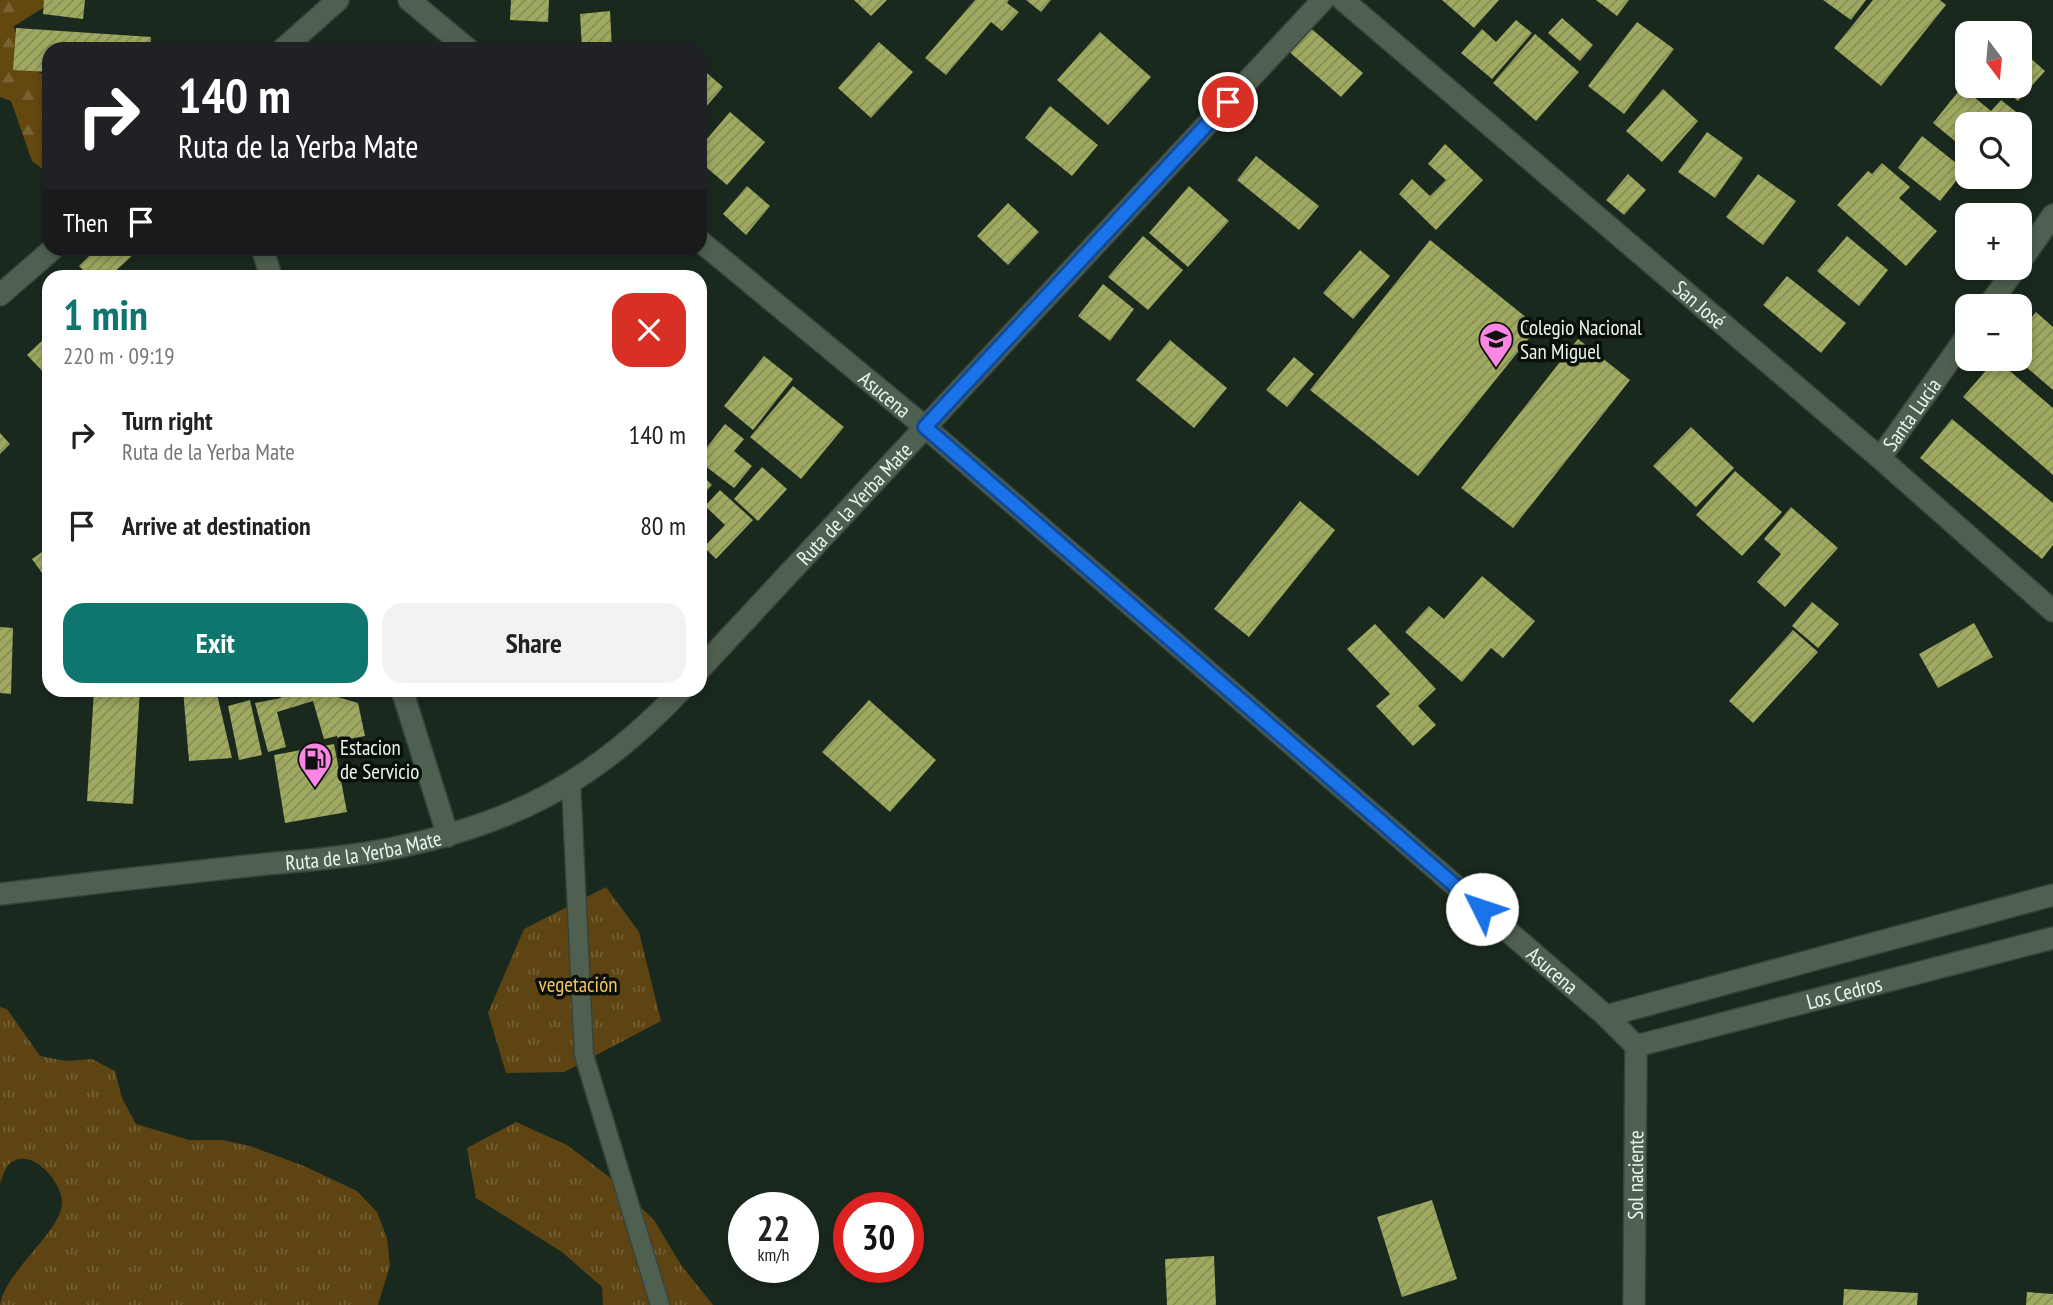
<!DOCTYPE html>
<meta charset="utf-8">
<style>
:root{--surface:#fff;--page:#f2f2f2;--text:#222;--muted:#767676;--accent:#0f766e}
body{margin:0;font-family:"PT Sans Narrow",sans-serif;background:var(--page);color:var(--text);height:100vh;display:flex;flex-direction:column;font-size:26px;white-space:nowrap}
*{box-sizing:border-box;margin:0}
p{font-size:23px;color:var(--muted)}
.icon{flex:none;width:38px;height:38px;fill:none;stroke:currentColor;stroke-width:2;stroke-linecap:round;stroke-linejoin:round}
.map{position:relative;flex:1;overflow:hidden}
.details{position:absolute;left:42px;top:270px;width:665px;height:427px;display:flex;flex-direction:column;background:var(--surface);border-radius:21px;box-shadow:0 4px 10px #0003}
.details>*{flex:none}
.guide{position:absolute;left:42px;top:42px;width:665px;height:214px;border-radius:21px;box-shadow:0 4px 10px #0003;background:#202124;color:#fff;overflow:hidden}
.needle{width:46px;rotate:164deg}
.fabs{position:absolute;left:1955px;top:21px;display:grid;gap:14px}
.fabs a{display:grid;place-items:center;width:77px;height:77px;border-radius:14px;background:var(--surface);box-shadow:0 4px 10px #0003;font-size:35px}
.speed{position:absolute;left:728px;top:1192px;display:flex;gap:14px;font-size:35px;font-weight:700;text-align:center}
.speed>*{display:grid;place-content:center;width:91px;height:91px;border-radius:50%;background:var(--surface);box-shadow:0 4px 10px #0003;line-height:1}
.speed small{font-size:18px;font-weight:400}
.speed .limit{border:10px solid #d22;background:#fff;color:#111}
.pin{position:absolute;display:grid;place-items:center;width:60px;height:60px;color:#fff;margin:-30px;border:4px solid #fff;border-radius:50%;box-shadow:0 2px 7px #0007}
.me{position:absolute;width:77px;margin:-38px;rotate:311deg;stroke-linejoin:round;filter:drop-shadow(0 0 5px #0008)}
.turn{display:flex;align-items:center;gap:24px;height:147px;padding:0 21px;font-size:32px}
.turn .icon{width:91px;height:91px;stroke-width:2.5}
.turn b{display:block;font-size:49px;line-height:60px}
.then{display:flex;align-items:center;height:66px;padding:0 21px;background:#0003;gap:14px;font-size:26px}
.round{display:grid;place-items:center;flex:none;width:74px;height:74px;border-radius:21px;background:var(--page)}
.summary{display:flex;align-items:center;justify-content:space-between;height:119px;padding:0 21px}
h1{font-size:42px;font-weight:700;line-height:52px;color:var(--accent)}
.primary-button{display:flex;gap:14px;margin-top:auto;padding:14px 21px}
.primary-button a{flex:1;height:80px;border-radius:21px;background:var(--accent);color:#fff;font-size:28px;font-weight:700;line-height:80px;text-align:center}
.primary-button a+a{background:var(--page);color:var(--text)}
ul{padding:0;list-style:none}
li{display:flex;align-items:center;gap:21px;height:91px;padding:0 21px}
li div{flex:1}
li b{display:block;font-size:26px}
li em{font-style:normal}
.map>svg:first-child{display:block}
.forest{fill:url(#forest-firs)}
.park{fill:url(#park-tufts)}
.building{fill:url(#building-hatch)}
.lines{fill:none;stroke-linecap:round;stroke-linejoin:round}
.service-casing{stroke:#37443a;stroke-width:21}
.minor-casing{stroke:#37443a;stroke-width:24}
.secondary-casing{stroke:#37443a;stroke-width:24}
.service{stroke:#4f6051;stroke-width:18}
.minor{stroke:#4f6051;stroke-width:21}
.secondary{stroke:#4f6051;stroke-width:21}
.route-casing{stroke:#114b97;stroke-width:18}
.route{stroke:#1a73e8;stroke-width:12}
.labels{text-anchor:middle;dominant-baseline:central;stroke-width:7;stroke-linejoin:round;paint-order:stroke}
.street-label{font-size:21px;fill:#ecf6ee;stroke:#09100a}
.poi-label{font-size:21px;fill:#ecf6ee;stroke:#09100a;text-anchor:start}
.park-label{font-size:21px;fill:#f8c363;stroke:#09100a}
</style>
<div class="map">
<svg width="2053" height="1305" viewBox="0 0 2053 1305">
<defs>
<pattern id="forest-firs" width="22" height="20" patternUnits="userSpaceOnUse" patternTransform="scale(1.75)"><rect width="22" height="20" fill="#634810"/><path d="M5 1l3.5 6h-7zM16 11l3.5 6h-7z" fill="#7a6333"/></pattern>
<pattern id="park-tufts" width="24" height="20" patternUnits="userSpaceOnUse" patternTransform="scale(1.75)"><rect width="24" height="20" fill="#5e4413"/><path d="M3 7l-1-3M5 7V3M7 7l1-3M15 17l-1-3M17 17v-4M19 17l1-3" fill="none" stroke="#756036"/></pattern>
<pattern id="building-hatch" width="6" height="6" patternUnits="userSpaceOnUse" patternTransform="scale(1.75)"><rect width="6" height="6" fill="#9fa95f"/><path d="M-1 1l2-2M0 6l6-6M5 7l2-2" fill="none" stroke="#858c58"/></pattern>
</defs>
<rect width="100%" height="100%" fill="#1a291d"/>
<path class="forest" d="M0,0H49L48,5L14,26C19,50 23,70 49,76V174L32,161L11,101L0,97Z"/>
<g class="park">
<polygon points="606,887 639,932 661,1021 564,1072 506,1073 488,1013 524,929"/>
<path d="M0,1007L7,1009L40,1056L66,1061L92,1059L115,1071L122,1098L136,1124L189,1140H222L250,1146L304,1166L357,1191L377,1212L387,1238L390,1265L378,1305H0C6,1269 65,1229 62,1200C59,1178 30,1146 9,1164C5,1168 2,1178 0,1184Z"/>
<polygon points="516,1122 567,1145 612,1179 654,1220 681,1265 713,1305 603,1305 602,1287 562,1252 476,1198 467,1148"/>
</g>
<g class="building">
<polygon points="44,0 85,0 83,19 43,14"/>
<polygon points="511,0 549,0 548,22 510,20"/>
<polygon points="854,0 887,0 871,16"/>
<polygon points="975,0 1009,0 1007,3 1019,12 1002,31 991,22 946,75 925,58"/>
<polygon points="1026,0 1051,0 1041,12"/>
<polygon points="1442,0 1499,0 1474,28"/>
<polygon points="1596,0 1629,0 1617,16"/>
<polygon points="1823,0 1866,0 1851,20"/>
<polygon points="1873,0 1940,0 1946,5 1881,86 1834,48"/>
<polygon points="610,11 612,49 582,49 580,14"/>
<polygon points="1562,18 1593,45 1580,61 1548,33"/>
<polygon points="1516,20 1532,33 1492,79 1461,53 1482,29 1496,42"/>
<polygon points="1637,22 1674,49 1624,114 1588,86"/>
<polygon points="1307,25 1363,73 1341,97 1286,49"/>
<polygon points="16,28 151,37 150,49 49,49 49,72 13,70"/>
<polygon points="1100,32 1151,77 1108,125 1057,80"/>
<polygon points="1535,34 1579,72 1536,121 1493,83"/>
<polygon points="879,42 913,72 871,118 838,88"/>
<polygon points="2020,49 2045,71 2018,101 2000,86 2020,86"/>
<polygon points="700,67 723,87 700,114"/>
<polygon points="1962,87 1991,111 2001,100 2025,119 2021,124 1967,124 1967,151 1933,123"/>
<polygon points="1663,89 1698,121 1662,162 1626,131"/>
<polygon points="1050,106 1098,145 1072,176 1025,138"/>
<polygon points="730,112 765,142 727,185 700,162 700,147"/>
<polygon points="1707,132 1743,158 1715,198 1678,172"/>
<polygon points="1922,136 1965,170 1940,201 1898,168"/>
<polygon points="1445,144 1483,180 1436,230 1399,194 1412,179 1430,196 1446,180 1428,164"/>
<polygon points="1256,156 1319,206 1299,230 1237,180"/>
<polygon points="1882,163 1910,187 1899,198 1937,231 1906,266 1837,205 1868,171 1872,174"/>
<polygon points="1628,174 1646,190 1624,215 1606,200"/>
<polygon points="1758,174 1796,201 1763,245 1726,217"/>
<polygon points="747,186 770,206 746,235 723,214"/>
<polygon points="1189,186 1229,221 1188,267 1149,233"/>
<polygon points="1008,203 1039,232 1008,265 977,236"/>
<polygon points="1143,236 1183,270 1148,310 1108,277"/>
<polygon points="1847,236 1888,270 1859,306 1817,271"/>
<polygon points="1430,240 1538,327 1418,476 1310,390"/>
<polygon points="97,248 132,248 136,252 110,276 89,276 79,266"/>
<polygon points="1360,250 1390,276 1353,319 1323,293"/>
<polygon points="1787,276 1846,323 1821,353 1763,305"/>
<polygon points="1103,284 1134,309 1110,341 1078,316"/>
<polygon points="2036,312 2053,327 2053,390 2017,359 2020,331"/>
<polygon points="49,334 49,378 27,355"/>
<polygon points="1578,339 1630,380 1513,528 1461,488"/>
<polygon points="1170,340 1227,388 1194,428 1136,380"/>
<polygon points="764,356 793,379 753,430 724,406"/>
<polygon points="1294,357 1314,374 1287,407 1266,390"/>
<polygon points="1996,359 2053,408 2053,475 1963,397"/>
<polygon points="793,386 844,427 801,479 750,437"/>
<polygon points="1952,419 2053,503 2053,545 2042,559 1920,458"/>
<polygon points="725,424 744,439 734,451 752,466 734,488 700,462 700,456"/>
<polygon points="1691,427 1734,468 1696,507 1653,466"/>
<polygon points="0,433 10,444 0,454"/>
<polygon points="762,467 787,489 758,521 734,499"/>
<polygon points="1735,471 1782,512 1742,556 1696,515"/>
<polygon points="700,473 712,485 700,498"/>
<polygon points="720,490 753,520 716,559 704,547 725,525 705,506"/>
<polygon points="1300,501 1335,530 1249,637 1214,609"/>
<polygon points="1791,507 1838,548 1785,607 1757,582 1781,554 1764,539"/>
<polygon points="49,547 49,583 32,559"/>
<polygon points="1482,576 1535,621 1503,658 1491,648 1462,682 1405,632 1429,606 1444,619"/>
<polygon points="1812,602 1839,624 1818,648 1792,626"/>
<polygon points="1974,623 1993,657 1938,688 1919,654"/>
<polygon points="1375,624 1436,689 1418,706 1436,725 1413,746 1376,706 1390,694 1347,649"/>
<polygon points="0,627 13,628 11,694 0,693"/>
<polygon points="1793,630 1818,652 1753,723 1729,701"/>
<polygon points="94,690 140,690 133,804 87,801"/>
<polygon points="183,690 216,690 232,758 189,761"/>
<polygon points="284,690 314,690 358,703 365,736 339,741 337,736 324,739 313,701 277,712 286,747 268,752 255,703 281,698"/>
<polygon points="250,700 262,755 239,760 228,706"/>
<polygon points="869,700 936,760 890,812 822,752"/>
<polygon points="334,744 347,812 285,823 274,755"/>
<polygon points="1432,1200 1457,1279 1402,1297 1377,1217"/>
<polygon points="1214,1256 1216,1305 1167,1305 1165,1259"/>
<polygon points="1844,1289 1918,1293 1917,1305 1843,1305"/>
<polygon points="2027,1292 2053,1294 2053,1305 2026,1305"/>
</g>
<g class="lines">
<g class="service-casing">
<polyline id="service" points="571,784 584,1055 660,1305"/>
</g>
<g class="minor-casing">
<g id="minor">
<polyline points="409,0 468,49"/>
<path id="s1" d="M1343,0L1880,458L2053,611"/>
<polyline points="283,49 338,0"/>
<path id="s2" d="M700,241L925,427L1606,1016L1636,1046"/>
<polyline points="262,248 271,276"/>
<polyline points="2020,262 2053,215"/>
<polyline points="0,295 54,248"/>
<polyline points="1988,306 2016,268"/>
<path id="s3" d="M1880,458L1967,336"/>
<polyline points="402,690 448,836"/>
<polyline points="1606,1016 2053,895"/>
<path id="s4" d="M1636,1046L2053,938"/>
<path id="s5" d="M1634,1305L1636,1046"/>
</g>
</g>
<g class="secondary-casing">
<g id="secondary">
<path id="s6" d="M700,669L1323,0"/>
<path id="s7" d="M0,894C82,884 165,875 247,866C293,861 340,859 384,850C509,826 594,783 681,690"/>
</g>
</g>
<use href="#service" class="service"/>
<use href="#minor" class="minor"/>
<use href="#secondary" class="secondary"/>
</g>
<g class="lines">
<g class="route-casing">
<polyline id="route" points="1228,102 925,427 1482,909"/>
</g>
<use href="#route" class="route"/>
</g>
<defs>
<g id="school-pin" transform="scale(1.75)"><path d="M0 17L-7.5 6A9.5 9.5 0 1 1 7.5 6Z" fill="#fc86e3" stroke="#09100a"/><path d="M0-5L7-2L0 1L-7-2ZM-4 1L0 2.5L4 1V4Q0 6-4 4Z" fill="#111"/></g>
<g id="fuel-pin" transform="scale(1.75)"><path d="M0 17L-7.5 6A9.5 9.5 0 1 1 7.5 6Z" fill="#fc86e3" stroke="#09100a"/><path d="M-5.5-6h7V0h2V4h1.3V-2.5L3-4.5l.8-.8L6-3V5H2.5V1h-1V6h-7ZM-4.2-4.7v3.2H.2V-4.7Z" fill="#111"/></g>
</defs>
<g fill-rule="evenodd">
<use href="#school-pin" x="1496" y="339"/>
<use href="#fuel-pin" x="315" y="759"/>
</g>
<g class="labels">
<g class="street-label">
<text stroke="none"><textPath href="#s1" startOffset="469">San José</textPath></text>
<text stroke="none"><textPath href="#s2" startOffset="240">Asucena</textPath></text>
<text stroke="none"><textPath href="#s3" startOffset="54">Santa Lucía</textPath></text>
<text stroke="none"><textPath href="#s6" startOffset="226">Ruta de la Yerba Mate</textPath></text>
<text stroke="none"><textPath href="#s7" startOffset="366">Ruta de la Yerba Mate</textPath></text>
<text stroke="none"><textPath href="#s2" startOffset="1122">Asucena</textPath></text>
<text stroke="none"><textPath href="#s4" startOffset="215">Los Cedros</textPath></text>
<text stroke="none"><textPath href="#s5" startOffset="130">Sol naciente</textPath></text>
</g>
<g class="poi-label">
<text x="1520" y="327">Colegio Nacional<tspan x="1520" dy="24">San Miguel</tspan></text>
<text x="340" y="747">Estacion<tspan x="340" dy="24">de Servicio</tspan></text>
</g>
<g class="park-label">
<text x="578" y="984">vegetación</text>
</g>
</g>
</svg>
<div class="fabs">
<a><svg class="needle" viewBox="-14 -14 28 28"><path d="M0-13l5 13h-10z" fill="#e53935"/><path d="M0 13l5-13h-10z" fill="#767676"/></svg></a>
<a><svg class="icon" aria-label="search" viewBox="0 0 24 24"><circle cx="10" cy="10" r="6"/><path d="M15 15l6 6"/></svg></a>
<a>+</a>
<a>−</a>
</div>
<div class="speed"><div>22<small>km/h</small></div><div class="limit">30</div></div>
<div class="pin" style="left:1228px;top:102px;background:#d93025"><svg class="icon" aria-label="arrive" viewBox="0 0 24 24"><path d="M6 21V4h12l-3 4 3 4H6"/></svg></div>
<svg class="me" style="left:1482px;top:909px" viewBox="-20 -20 40 40"><circle r="19" fill="#fff"/><path d="M0-13L10 11 0 6-10 11z" fill="#1a73e8"/></svg>
<div class="guide">
<div class="turn"><svg class="icon" aria-label="right" viewBox="0 0 24 24"><path d="M7 20v-9h11M14 6l5 5-5 5"/></svg><div><b>140 m</b>Ruta de la Yerba Mate</div></div>
<div class="then">Then<svg class="icon" aria-label="arrive" viewBox="0 0 24 24"><path d="M6 21V4h12l-3 4 3 4H6"/></svg></div>
</div>
<section class="details">
<div class="summary"><div><h1>1 min</h1><p>220 m · 09:19</p></div><a class="round" style="background:#d93025;color:#fff"><svg class="icon" aria-label="close" viewBox="0 0 24 24"><path d="M6 6l12 12M18 6L6 18"/></svg></a></div>
<ul>
<li><svg class="icon" aria-label="right" viewBox="0 0 24 24"><path d="M7 20v-9h11M14 6l5 5-5 5"/></svg><div><b>Turn right</b><p>Ruta de la Yerba Mate</p></div><em>140 m</em></li>
<li><svg class="icon" aria-label="arrive" viewBox="0 0 24 24"><path d="M6 21V4h12l-3 4 3 4H6"/></svg><div><b>Arrive at destination</b></div><em>80 m</em></li>
</ul>
<div class="primary-button"><a>Exit</a><a>Share</a></div>
</section>
</div>
